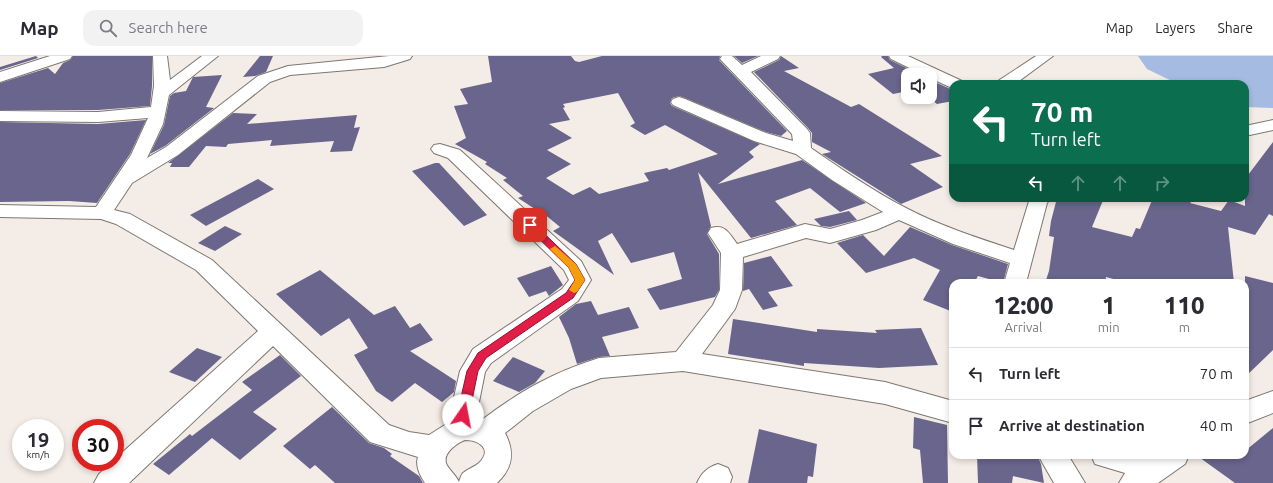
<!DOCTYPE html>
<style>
:root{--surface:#fff;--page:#f2f2f3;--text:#2b2b33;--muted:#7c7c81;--line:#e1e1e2}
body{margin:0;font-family:Ubuntu,sans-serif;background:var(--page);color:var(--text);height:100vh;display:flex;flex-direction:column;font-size:15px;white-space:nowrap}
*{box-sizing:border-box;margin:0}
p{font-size:13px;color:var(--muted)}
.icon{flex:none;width:22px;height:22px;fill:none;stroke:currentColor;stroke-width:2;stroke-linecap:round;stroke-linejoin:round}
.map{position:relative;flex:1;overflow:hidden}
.sheet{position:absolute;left:949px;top:223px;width:300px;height:180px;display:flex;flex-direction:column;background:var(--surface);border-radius:12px;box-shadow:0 2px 6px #0003}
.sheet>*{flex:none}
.hud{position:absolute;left:949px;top:24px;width:300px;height:122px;border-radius:12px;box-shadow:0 2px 6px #0003;background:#0b6e4f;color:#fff;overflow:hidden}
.fabs{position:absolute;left:901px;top:12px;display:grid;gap:8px}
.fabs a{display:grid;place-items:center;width:36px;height:36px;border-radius:8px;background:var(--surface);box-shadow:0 2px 6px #0003;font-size:20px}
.speed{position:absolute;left:12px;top:363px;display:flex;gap:8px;font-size:20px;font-weight:700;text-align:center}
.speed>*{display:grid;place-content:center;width:52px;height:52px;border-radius:50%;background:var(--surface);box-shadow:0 2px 6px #0003;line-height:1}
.speed small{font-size:10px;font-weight:400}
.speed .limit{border:6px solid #d22;background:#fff;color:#111}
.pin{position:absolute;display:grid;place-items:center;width:34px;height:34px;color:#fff;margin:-17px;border-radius:8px;box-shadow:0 2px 6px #0006}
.me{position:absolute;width:44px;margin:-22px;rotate:12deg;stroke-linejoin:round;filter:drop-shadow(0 0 3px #0008)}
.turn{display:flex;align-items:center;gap:14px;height:84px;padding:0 16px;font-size:18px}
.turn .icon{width:52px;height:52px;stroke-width:2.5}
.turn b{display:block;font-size:28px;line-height:34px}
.lanes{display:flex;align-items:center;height:38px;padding:0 16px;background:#0003;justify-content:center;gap:20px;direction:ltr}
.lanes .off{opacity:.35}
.eta{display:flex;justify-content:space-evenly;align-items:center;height:68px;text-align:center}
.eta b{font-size:24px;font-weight:800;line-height:28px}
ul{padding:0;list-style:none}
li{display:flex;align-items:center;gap:12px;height:52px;padding:0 16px;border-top:1px solid var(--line)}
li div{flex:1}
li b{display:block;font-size:15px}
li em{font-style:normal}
header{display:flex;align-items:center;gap:24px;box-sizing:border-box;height:56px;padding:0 20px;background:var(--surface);border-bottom:1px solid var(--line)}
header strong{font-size:19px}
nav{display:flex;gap:22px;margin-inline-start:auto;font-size:14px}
.search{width:280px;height:36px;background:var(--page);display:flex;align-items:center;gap:10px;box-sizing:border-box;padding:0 14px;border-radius:12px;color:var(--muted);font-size:15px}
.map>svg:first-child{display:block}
.water{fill:#a6bbe2}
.building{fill:#69658c;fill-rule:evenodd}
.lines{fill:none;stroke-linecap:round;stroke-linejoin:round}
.minor-casing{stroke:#7e7771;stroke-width:2}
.minor{fill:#fff;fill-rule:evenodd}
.route{fill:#e11d48;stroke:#92132f}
.slow{fill:#f59e0b}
</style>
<header>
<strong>Map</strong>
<div class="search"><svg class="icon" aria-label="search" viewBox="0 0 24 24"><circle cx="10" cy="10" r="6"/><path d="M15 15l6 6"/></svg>Search here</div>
<nav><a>Map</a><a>Layers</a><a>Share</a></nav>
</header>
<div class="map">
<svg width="1273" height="427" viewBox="0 0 1273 427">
<rect width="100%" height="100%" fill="#f4ece6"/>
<polygon class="water" points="1138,0 1273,0 1273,52 1245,51 1245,28 1178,28 1147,13"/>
<g class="building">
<polygon points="36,0 38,2 0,14 0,11"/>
<polygon points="73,0 152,0 152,30 150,50 98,54 0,54 0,27 48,12 55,18 63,7 70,4"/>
<polygon points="260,0 273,0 266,16 255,20 243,21"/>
<path d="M488,0H571L575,5L579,6L602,0H720L719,4L787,75L781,80L766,76L685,42L679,40L672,42L670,47L672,50L760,88L749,96L754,101L718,128L802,104L866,147L840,156L810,132L775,145L797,169L751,182L698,116L711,170L707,178L719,198V234L715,241L660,254L647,233L682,223L674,196L631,207L612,177L598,185L614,219L553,175L560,171L537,152L535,153L518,142L523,140L503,124L507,122L485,108L487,106L455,88L466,82L454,50L468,48L460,33L492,26ZM618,37L635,67L630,70L645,79L665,69L718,98L669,114L667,112L644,117L649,125L599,138L590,131L573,139L546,122L571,108L547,94L572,82L549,68L570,64L563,52L565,51L563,48Z"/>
<polygon points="734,0 758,0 742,7"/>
<polygon points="781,0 799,12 784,15 851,51 859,48 942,100 910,108 943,131 901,148 822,98 831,96 812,86 812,77 808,72 754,16 779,4"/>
<polygon points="882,0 888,0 890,4 921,19 908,19 908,35 893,38 868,18 894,12 881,1"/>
<polygon points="222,19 206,51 214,52 165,90 150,98 164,69 170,40 174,37 186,35 193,21"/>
<polygon points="930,24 953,34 953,45 937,48 928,41 930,41"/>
<polygon points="233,57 257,58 247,68 357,59 354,72 360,71 352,95 330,96 334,85 270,90 272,84 228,88 226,91 206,90 189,111 170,111 172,107 168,107"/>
<polygon points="146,64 130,98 97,147 69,145 0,146 0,66 98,68"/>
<polygon points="1273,86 1273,160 1269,158 1255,179 1228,171 1234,227 1128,227 1106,221 1105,227 1045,227 1049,215 1054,181 1049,180 1051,165 1057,142 1104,142 1092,171 1132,181 1136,172 1140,173 1153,142 1195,142 1190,147 1221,155 1229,144 1245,150 1245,123"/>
<polygon points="435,107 439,107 487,159 464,170 412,115"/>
<polygon points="258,123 274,133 206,170 190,159"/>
<polygon points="849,155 857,164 830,171 821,170 814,163"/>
<polygon points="225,170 242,178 215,195 198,187"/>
<polygon points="910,171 952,189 1008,208 1003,227 978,220 974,227 953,227 953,256 923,244 940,214 914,202 866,217 837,187 863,179 884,200"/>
<polygon points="771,200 793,230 768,236 778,250 763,254 749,233 743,235 744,207"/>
<polygon points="551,210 563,229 549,240 546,235 529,241 517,222"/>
<polygon points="320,214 374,259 395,250 410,272 420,267 433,284 410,295 456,325 454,336 442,346 415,327 392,346 376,335 354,299 368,292 349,262 321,280 276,238"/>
<polygon points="1245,220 1273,227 1273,294 1245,321"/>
<polygon points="591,245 598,259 629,251 639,272 602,281 610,300 599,301 577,308 569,282 559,261 576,248"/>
<polygon points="733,263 817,276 817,273 877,277 875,274 921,272 938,309 879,312 804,307 804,310 728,298"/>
<polygon points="197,292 222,301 195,326 169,316"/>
<polygon points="280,299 301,320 253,356 277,373 240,404 212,382 169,419 153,408 190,378 192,380 252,334 242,326"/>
<polygon points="513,301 545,315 535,327 519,336 493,325"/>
<polygon points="332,351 369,387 384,392 392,398 390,400 419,420 423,427 335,427 315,409 310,413 283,390"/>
<polygon points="914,361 947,369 948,427 923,427 920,394 913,392"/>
<polygon points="1273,372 1273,427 1235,427 1196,399 1245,399 1245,395"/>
<polygon points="759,373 817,388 813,421 808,420 807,427 748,427"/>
<polygon points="977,399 1037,399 1041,408 1044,427 1013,420 1012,427 978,427"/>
</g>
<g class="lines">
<g class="minor-casing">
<g id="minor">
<polygon points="50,0 72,0 70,3 0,26 0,16"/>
<path d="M153,0H167L170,24L202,0H218L169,39L163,68L147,102L166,91L258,20L288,10L389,0H412L410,3L384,11L290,19L270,26L178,99L132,127L114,154L130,158L212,204L389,369L409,376L429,379L448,367L460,315L473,293L562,233L569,224L564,214L448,102L434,97L431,93L434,89L440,88L460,94L581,205L591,224L578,245L491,307L485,316L476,361L483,363C522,334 552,317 599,302L676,296L713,249L720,234L721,197L708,177L711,172C725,168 729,177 737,188L805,168L830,173L862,164L883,156L832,124L796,98L754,85L673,49L671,46L673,43L679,41L685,43L766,77L793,85L792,78L720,3L722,0H732L742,9L761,0H780L778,3L751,16L807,73L810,77L811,92C841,113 873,135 906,152C940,170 978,182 1014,194L1030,142H1051L1047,147L1026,227H1004L1010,207L953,188L899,164L876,174L830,187L806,182L743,201L742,234L735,253L702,298L885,326L953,345V367L885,348L683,315L601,322L571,333L533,355L505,377C515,396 513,412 497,427H425C420,420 415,409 418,401L370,386L273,290L129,427H94L99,418L112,406H115V403L258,275L196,214L116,168L101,163L0,161V149L96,151L131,99L148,62L98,66L0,65V55L98,56L151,51L154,30ZM465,384C479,384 493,393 479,407C474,411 468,413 463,417C461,419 460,423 459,426C456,419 447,412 446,407C443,397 457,387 465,384Z"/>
<polygon points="889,0 908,0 962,25 964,28 953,28 953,32 950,31 930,22 930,19 924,19 891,3"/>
<polygon points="1036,0 1053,0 1015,28 996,28 998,25"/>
<polygon points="1273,64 1273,74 1245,80 1245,70"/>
<polygon points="1273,335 1273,357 1245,368 1245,345"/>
<polygon points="1038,399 1068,399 1085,427 1054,427"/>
<polygon points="1091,399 1189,399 1185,408 1158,427 1119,427 1125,417 1095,408"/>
<path d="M718,408L728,412L732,421L730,427H697C702,416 707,412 718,408Z"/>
</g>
</g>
<use href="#minor" class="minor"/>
</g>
<polygon class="route" points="527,167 533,167 576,208 585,224 573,242 486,302 478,315 469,359 467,362 459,362 457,359 467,315 478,297 566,237 575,224 569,212 527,171"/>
<polygon class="slow" points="555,190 576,208 585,224 577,236 574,237 569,234 575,224 569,212 550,193"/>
</svg>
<div class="fabs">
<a><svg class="icon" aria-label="sound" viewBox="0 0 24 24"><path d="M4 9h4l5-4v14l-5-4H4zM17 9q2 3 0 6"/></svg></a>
</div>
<div class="speed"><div>19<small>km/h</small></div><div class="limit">30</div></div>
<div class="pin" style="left:530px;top:169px;background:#d93025"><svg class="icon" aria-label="arrive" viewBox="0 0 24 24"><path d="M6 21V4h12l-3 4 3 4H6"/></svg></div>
<svg class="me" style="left:463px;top:359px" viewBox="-20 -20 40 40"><circle r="19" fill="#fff"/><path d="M0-13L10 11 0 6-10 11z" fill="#e11d48"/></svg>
<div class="hud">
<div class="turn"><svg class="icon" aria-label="left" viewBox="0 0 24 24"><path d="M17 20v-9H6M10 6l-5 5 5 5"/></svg><div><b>70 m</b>Turn left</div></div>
<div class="lanes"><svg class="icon" aria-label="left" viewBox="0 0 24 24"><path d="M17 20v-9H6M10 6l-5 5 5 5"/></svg><svg class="icon off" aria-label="ahead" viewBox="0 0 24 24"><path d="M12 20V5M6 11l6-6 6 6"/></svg><svg class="icon off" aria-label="ahead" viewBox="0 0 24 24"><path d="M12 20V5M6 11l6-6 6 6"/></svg><svg class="icon off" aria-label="right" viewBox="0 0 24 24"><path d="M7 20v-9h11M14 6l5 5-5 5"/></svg></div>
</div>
<section class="sheet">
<div class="eta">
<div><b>12:00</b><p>Arrival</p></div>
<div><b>1</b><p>min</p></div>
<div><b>110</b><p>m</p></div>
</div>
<ul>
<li><svg class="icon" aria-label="left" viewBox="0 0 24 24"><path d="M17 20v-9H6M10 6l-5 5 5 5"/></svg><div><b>Turn left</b></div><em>70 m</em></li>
<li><svg class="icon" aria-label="arrive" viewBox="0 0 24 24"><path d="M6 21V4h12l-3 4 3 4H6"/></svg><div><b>Arrive at destination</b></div><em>40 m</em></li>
</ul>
</section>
</div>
